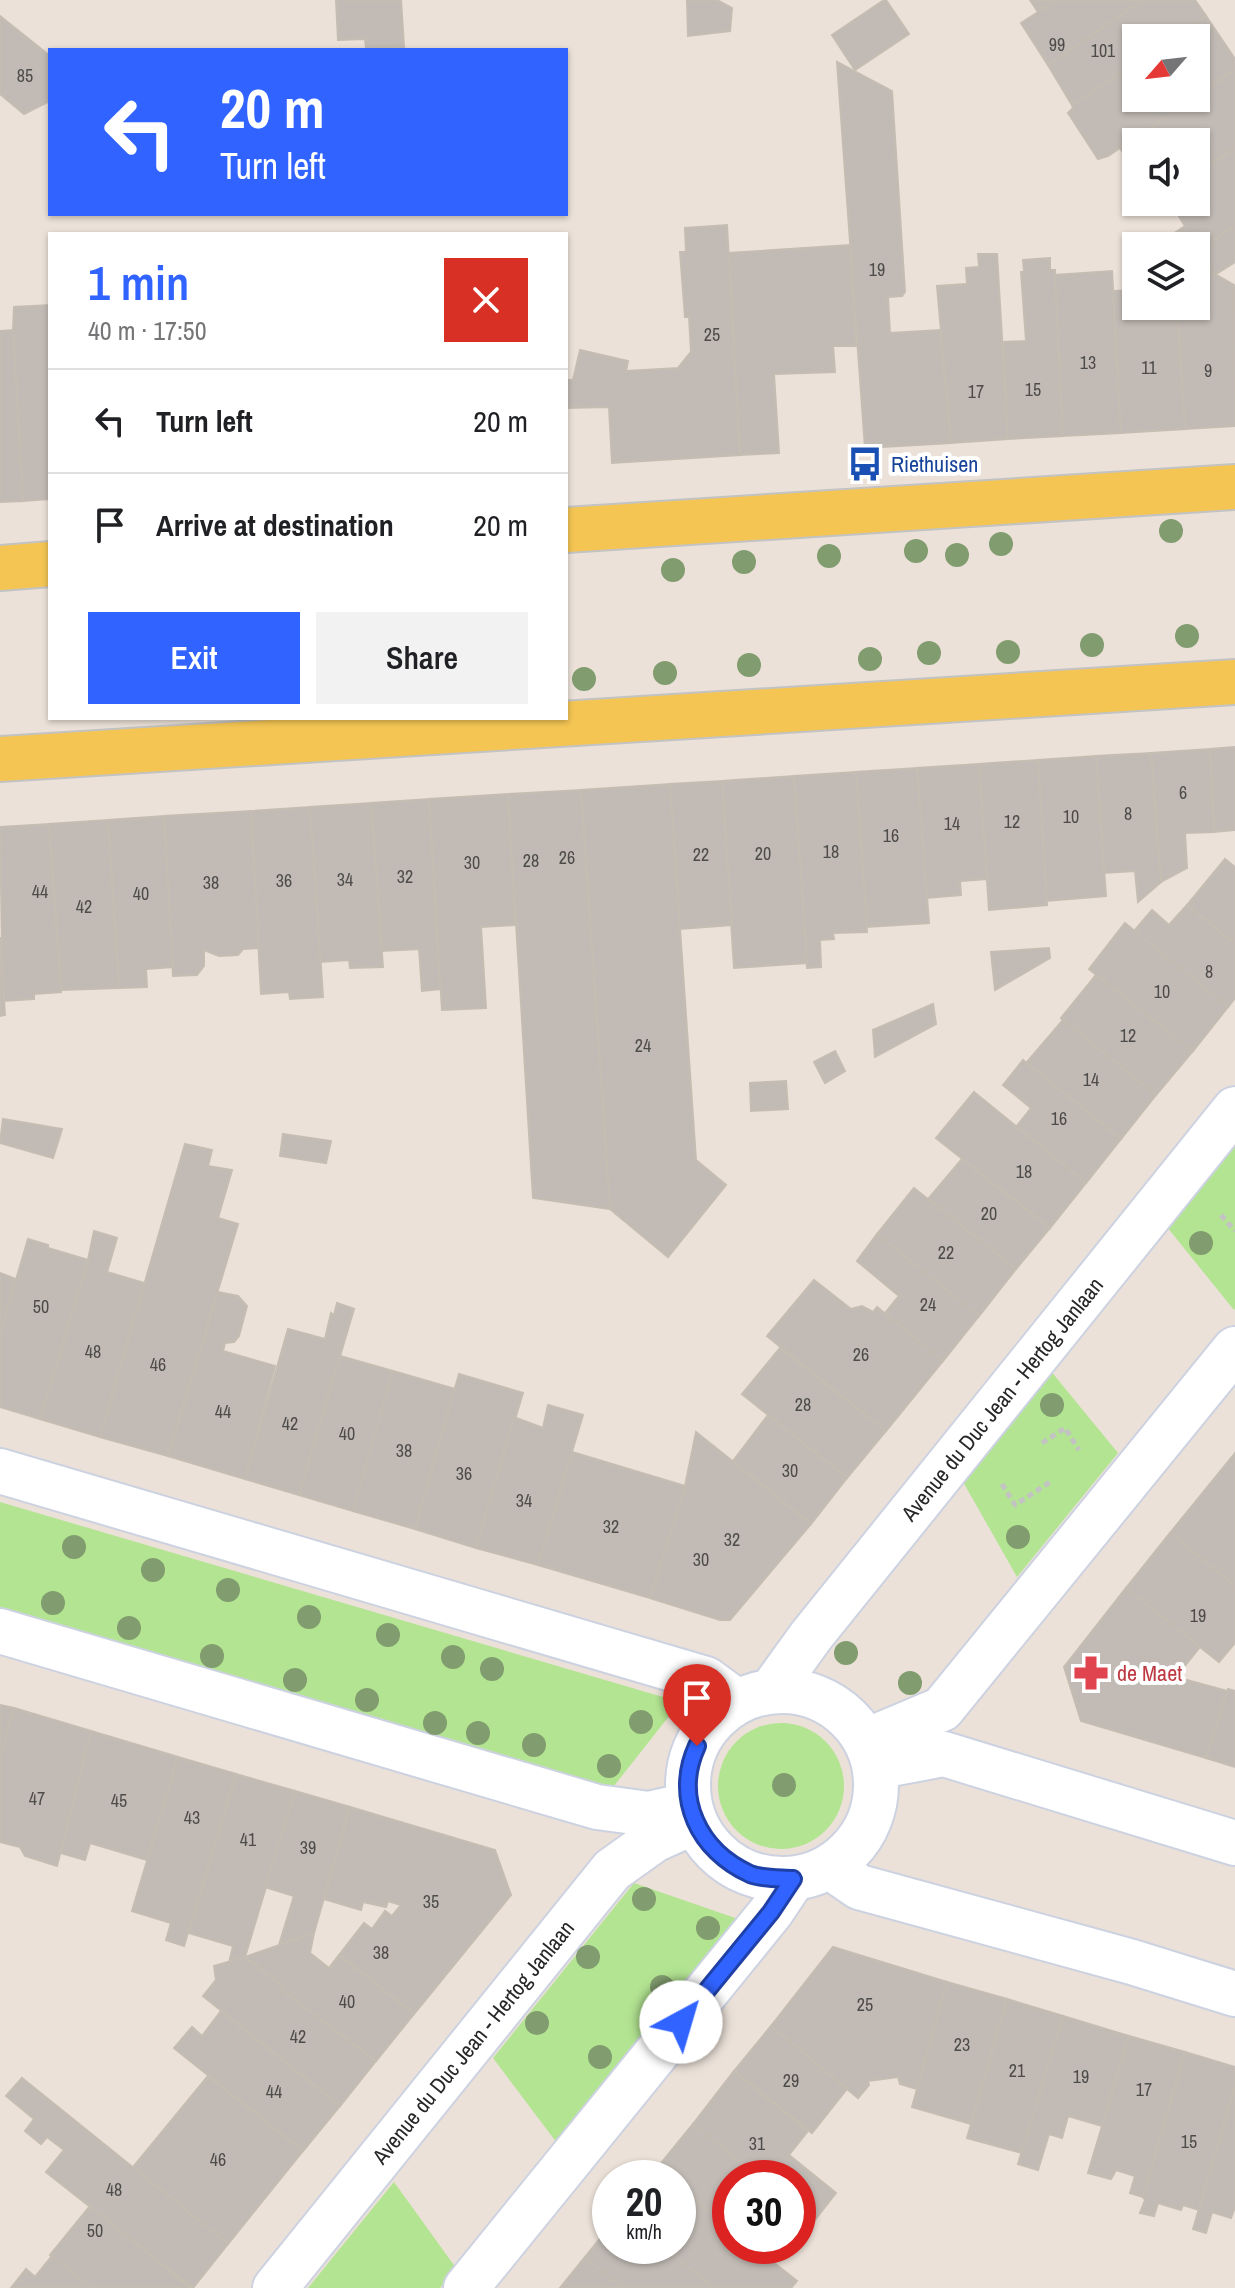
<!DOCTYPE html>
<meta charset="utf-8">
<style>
:root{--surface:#fff;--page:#f2f2f2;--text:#202124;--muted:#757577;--line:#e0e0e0;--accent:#3063ff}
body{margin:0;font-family:"Archivo Narrow",sans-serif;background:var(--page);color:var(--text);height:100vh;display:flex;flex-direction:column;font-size:30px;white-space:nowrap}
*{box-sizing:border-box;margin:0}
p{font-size:26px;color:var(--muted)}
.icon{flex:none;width:44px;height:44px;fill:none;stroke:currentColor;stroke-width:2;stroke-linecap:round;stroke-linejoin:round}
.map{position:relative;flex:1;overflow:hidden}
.drawer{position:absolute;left:48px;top:232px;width:520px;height:488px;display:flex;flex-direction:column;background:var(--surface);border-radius:0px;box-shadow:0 2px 6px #0004}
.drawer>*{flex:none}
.hud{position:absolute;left:48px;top:48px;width:520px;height:168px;border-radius:0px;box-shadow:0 2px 6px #0004;background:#3063ff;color:#fff;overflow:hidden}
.needle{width:52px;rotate:242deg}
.tools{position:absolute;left:1122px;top:24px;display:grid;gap:16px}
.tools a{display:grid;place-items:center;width:88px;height:88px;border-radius:0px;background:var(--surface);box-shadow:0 2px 6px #0004;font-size:40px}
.speed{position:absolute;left:592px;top:2160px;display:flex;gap:16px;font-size:40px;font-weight:700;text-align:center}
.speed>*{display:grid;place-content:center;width:104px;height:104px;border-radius:50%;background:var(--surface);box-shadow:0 2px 6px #0004;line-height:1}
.speed small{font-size:20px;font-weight:400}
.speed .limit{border:12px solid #d22;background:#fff;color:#111}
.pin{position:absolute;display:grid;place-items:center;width:68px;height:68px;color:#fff;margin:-82px -34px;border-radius:50% 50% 50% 0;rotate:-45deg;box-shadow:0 0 8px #0007}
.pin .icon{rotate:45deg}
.me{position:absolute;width:88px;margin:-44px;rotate:39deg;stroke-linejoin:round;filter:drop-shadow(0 0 6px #0008)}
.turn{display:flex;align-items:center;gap:28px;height:168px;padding:0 40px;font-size:36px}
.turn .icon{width:104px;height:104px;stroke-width:2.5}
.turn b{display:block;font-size:56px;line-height:68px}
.round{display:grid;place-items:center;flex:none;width:84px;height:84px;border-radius:0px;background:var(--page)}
.head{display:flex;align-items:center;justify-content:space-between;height:136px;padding:0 40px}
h1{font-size:48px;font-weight:600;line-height:60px;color:var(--accent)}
.button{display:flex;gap:16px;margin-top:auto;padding:16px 40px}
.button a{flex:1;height:92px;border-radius:0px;background:var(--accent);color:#fff;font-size:32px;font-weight:600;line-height:92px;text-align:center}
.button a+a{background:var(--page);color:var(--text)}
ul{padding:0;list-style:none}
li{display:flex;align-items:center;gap:24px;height:104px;padding:0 40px;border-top:2px solid var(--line)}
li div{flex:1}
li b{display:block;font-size:30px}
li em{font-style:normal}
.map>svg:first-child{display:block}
.green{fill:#b2e491}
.building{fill:#c2bbb5;stroke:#c5bdb2;stroke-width:2}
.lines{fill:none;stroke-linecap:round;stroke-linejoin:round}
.street-casing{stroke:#cdd2e1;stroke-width:48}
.primary-casing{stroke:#c3c3c3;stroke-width:48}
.path{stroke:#c3c3c3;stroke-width:5;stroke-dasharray:6 4;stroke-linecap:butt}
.street{stroke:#fff;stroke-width:44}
.primary{stroke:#f4c553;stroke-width:44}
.tree{fill:#819c6e}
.route-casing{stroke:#1f40a6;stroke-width:20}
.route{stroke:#3063ff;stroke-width:14}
.labels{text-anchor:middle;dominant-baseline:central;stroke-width:8;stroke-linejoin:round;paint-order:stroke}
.number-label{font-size:18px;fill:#4e4c4a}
.transit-label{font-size:22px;fill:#164399;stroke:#fff;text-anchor:start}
.street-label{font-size:22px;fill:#272727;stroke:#fff}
.health-label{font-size:22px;fill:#be3a42;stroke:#fff;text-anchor:start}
</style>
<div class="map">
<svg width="1235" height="2288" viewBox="0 0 1235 2288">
<rect width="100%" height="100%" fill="#ebe1d8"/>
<g class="green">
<polygon points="1235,1142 1235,1309 1234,1310 1167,1227"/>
<polygon points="1050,1370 1118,1453 1017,1577 962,1480"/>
<polygon points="0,1502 656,1695 681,1701 610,1791 0,1611"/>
<circle cx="781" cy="1786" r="63"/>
<polygon points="634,1883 738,1919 557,2143 493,2058"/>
<polygon points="394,2182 456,2268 440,2288 308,2288"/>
</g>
<g class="building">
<polygon points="336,0 401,0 404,47 366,48 365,39 338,40"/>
<polygon points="687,0 717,0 732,8 730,31 688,36"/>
<polygon points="884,0 886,0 909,34 855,70 832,35"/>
<polygon points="1030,0 1057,0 1038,12"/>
<polygon points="1057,0 1143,0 1048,65 1021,23"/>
<polygon points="1143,0 1195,0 1206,16 1173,38 1136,38 1136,63 1072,105 1048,65"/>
<polygon points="0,16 50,56 50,101 24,114 0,94"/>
<polygon points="1206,16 1235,59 1235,69 1196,96 1196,38 1173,38"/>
<polygon points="837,62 892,91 905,292 902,296 888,297 890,333 940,330 951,443 865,448"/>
<polygon points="1136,63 1136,98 1193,98 1108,156 1098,159 1068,113 1073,108 1072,105"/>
<polygon points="1235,69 1235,148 1196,174 1196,142 1136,142 1135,171 1120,148"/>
<polygon points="1235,148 1235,225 1196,252 1196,246 1169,246 1161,242 1185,226 1170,202 1196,202 1196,174"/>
<polygon points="727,225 740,455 612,463 609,407 566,408 566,380 573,380 580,350 628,361 626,371 678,368 691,352 689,317 685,317 680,252 686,252 685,228"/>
<polygon points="1235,225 1235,262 1216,274 1196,263 1196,252"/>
<polygon points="850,245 856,346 833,346 835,372 774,374 779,453 740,455 729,253"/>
<polygon points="978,254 997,254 1008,439 951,443 937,286 967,284 966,268 979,267"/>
<polygon points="1050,258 1050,270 1055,270 1063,436 1008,439 1003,342 1026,341 1021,272 1024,272 1023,260"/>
<polygon points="1196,263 1234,285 1235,426 1185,429 1177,306 1196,306"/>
<polygon points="1112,271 1121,433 1063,436 1055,275"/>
<polygon points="1136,290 1136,306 1177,306 1185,429 1121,433 1113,291"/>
<polygon points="50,305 50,499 23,501 13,330 14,307"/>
<polygon points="13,330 23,501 0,502 0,331"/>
<polygon points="1235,747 1235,830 1214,832 1210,749"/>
<polygon points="1210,749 1214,832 1185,833 1187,868 1161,882 1151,753"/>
<polygon points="1151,753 1161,882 1138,902 1135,871 1104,873 1096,756"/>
<polygon points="1096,756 1106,896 1046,901 1038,760"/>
<polygon points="1038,760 1047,905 989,910 979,764"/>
<polygon points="979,764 987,879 960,881 961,895 926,898 917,768"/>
<polygon points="917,768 929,923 867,927 856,772"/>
<polygon points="856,772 867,932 833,933 834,939 820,940 821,967 807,968 794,776"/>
<polygon points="794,776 807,963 734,968 722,781"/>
<polygon points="722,781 732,925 680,929 670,784"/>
<polygon points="670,784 696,1160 726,1185 668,1257 610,1209 581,790"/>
<polygon points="581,790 610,1209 533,1198 508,794"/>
<polygon points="508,794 515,925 481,927 486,1008 442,1010 429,799"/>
<polygon points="429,799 440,989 422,991 419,949 382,951 371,803"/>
<polygon points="371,803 383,967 350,968 349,960 320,962 310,807"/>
<polygon points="310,807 323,997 290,999 289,992 261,994 251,811"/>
<polygon points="251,811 259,948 243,949 238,955 219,956 204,950 204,966 197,975 173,976 164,816"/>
<polygon points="164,816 173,967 146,969 147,987 119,988 108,820"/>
<polygon points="108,820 119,988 61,990 49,824"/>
<polygon points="49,824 61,992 34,994 34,999 3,1001 0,827"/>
<polygon points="1225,859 1235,867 1235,944 1187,905"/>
<polygon points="1187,905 1235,944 1235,998 1228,1007 1134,931 1152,910 1169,925"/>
<polygon points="1125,923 1228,1007 1193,1051 1089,969"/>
<polygon points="0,937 5,1015 0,1016"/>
<polygon points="1049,948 1050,958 995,990 991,952"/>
<polygon points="1096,975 1193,1051 1156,1095 1061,1018"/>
<polygon points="933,1004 936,1024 875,1057 873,1030"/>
<polygon points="1063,1020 1156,1095 1121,1139 1026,1063"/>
<polygon points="835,1051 845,1071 825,1083 814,1062"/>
<polygon points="1023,1060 1121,1139 1086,1183 1016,1127 1031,1108 1003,1085"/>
<polygon points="786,1081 788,1109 751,1111 750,1083"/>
<polygon points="974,1092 1086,1183 1050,1228 936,1138"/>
<polygon points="3,1119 62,1129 53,1158 0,1143"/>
<polygon points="283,1134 331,1141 326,1163 280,1156"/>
<polygon points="185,1144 212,1150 208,1166 232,1170 218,1218 238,1224 168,1456 100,1437"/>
<polygon points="962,1159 1050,1228 1016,1269 928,1199"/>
<polygon points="914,1188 1016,1269 979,1316 877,1234"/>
<polygon points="94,1231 117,1238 107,1272 144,1283 100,1437 40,1419 88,1260"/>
<polygon points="877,1234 979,1316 943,1361 885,1313 899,1296 857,1261"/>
<polygon points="28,1239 48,1245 48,1248 88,1260 40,1419 0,1407 0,1334"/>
<polygon points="0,1273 16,1279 0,1334"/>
<polygon points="814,1280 851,1309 862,1306 873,1312 877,1307 943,1361 886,1431 767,1336"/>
<polygon points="218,1292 238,1296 247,1306 239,1336 234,1342 225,1343 223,1351 275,1366 245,1479 168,1456"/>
<polygon points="337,1303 354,1309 299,1495 245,1479 288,1329 325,1339 331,1313 334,1315"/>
<polygon points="780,1348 886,1431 847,1478 742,1394"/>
<polygon points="340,1356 393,1371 353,1511 299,1495"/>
<polygon points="393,1371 455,1389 415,1529 353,1511"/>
<polygon points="459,1374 523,1393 476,1548 415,1529"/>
<polygon points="548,1405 583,1415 538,1565 476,1548 514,1417 543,1428"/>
<polygon points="768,1415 847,1478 811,1524 733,1461"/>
<polygon points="696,1432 811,1524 730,1620 720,1620 650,1598 685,1486"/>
<polygon points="572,1452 685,1486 650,1598 538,1565"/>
<polygon points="1235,1453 1235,1586 1170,1533"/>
<polygon points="1170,1533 1235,1586 1235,1643 1219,1662 1126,1588"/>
<polygon points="1126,1588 1200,1647 1176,1677 1227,1691 1206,1758 1081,1721 1064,1667"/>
<polygon points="1228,1689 1235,1691 1235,1767 1206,1758"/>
<polygon points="0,1705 14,1708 0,1755"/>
<polygon points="14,1708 91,1731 57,1866 25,1856 20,1847 0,1842 0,1755"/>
<polygon points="91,1731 178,1757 147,1860 90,1843 85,1860 61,1853"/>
<polygon points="178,1757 236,1774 184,1946 166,1940 171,1923 132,1911"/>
<polygon points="236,1774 295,1791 245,1957 229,1963 233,1946 189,1933"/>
<polygon points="295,1791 350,1807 314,1933 279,1945 294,1896 265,1887"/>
<polygon points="350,1807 495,1850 511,1895 414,2014 339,1955 364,1923 372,1929 385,1911 392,1916 401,1905 388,1901 386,1907 363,1902 361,1910 324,1899"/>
<polygon points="314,1933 310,1953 329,1968 339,1955 414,2014 376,2061 281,1989 282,1986 245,1957"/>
<polygon points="833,1947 947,1982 917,2089 900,2084 898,2077 868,2081 869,2085 858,2098 771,2026"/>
<polygon points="245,1957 282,1986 281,1989 376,2061 340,2106 203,1996 216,1980 214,1966"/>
<polygon points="947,1982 1007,1999 971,2124 912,2107"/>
<polygon points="1007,1999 1063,2016 1022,2153 967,2138"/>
<polygon points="221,2011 340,2106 303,2151 174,2048 192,2027 202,2036"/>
<polygon points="1063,2016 1129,2036 1102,2126 1068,2116 1062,2138 1049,2134 1038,2170 1018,2164"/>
<polygon points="771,2026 847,2089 812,2133 734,2071"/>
<polygon points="1129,2036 1185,2052 1143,2197 1130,2193 1135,2176 1116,2170 1111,2179 1088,2173"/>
<polygon points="1185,2052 1235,2067 1235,2086 1199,2210 1183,2205 1181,2210 1158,2203 1154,2216 1140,2213 1145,2200 1143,2197"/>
<polygon points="734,2071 808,2131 789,2155 836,2193 814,2221 798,2208 798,2178 760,2178 693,2124"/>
<polygon points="208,2076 303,2151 228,2244 133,2167"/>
<polygon points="22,2078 228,2244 193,2288 46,2172 64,2150 47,2137 41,2144 25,2131 34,2119 6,2096"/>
<polygon points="1235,2086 1235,2207 1231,2218 1212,2212 1206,2233 1193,2229"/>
<polygon points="693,2124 760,2178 730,2178 730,2228 678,2185 678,2178 670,2178 657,2168"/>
<polygon points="657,2168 670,2178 649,2178"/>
<polygon points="678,2185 730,2228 730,2246 753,2246 797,2281 791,2288 714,2288 662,2246 678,2246"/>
<polygon points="90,2206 190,2288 92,2288 50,2255"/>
<polygon points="610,2226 610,2246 662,2246 714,2288 623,2288 585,2257"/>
<polygon points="52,2256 92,2288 11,2288 26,2269 35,2277"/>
<polygon points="585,2257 623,2288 560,2288"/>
</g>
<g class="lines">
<g class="street-casing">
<g id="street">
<polyline points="0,1471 706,1679 736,1701"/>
<polyline points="0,1631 597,1807 649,1814 689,1805"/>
<polyline points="772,1690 811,1636 1235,1109"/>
<circle cx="782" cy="1785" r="94"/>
<polyline points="866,1741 942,1709 1235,1349"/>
<polyline points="875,1767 944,1754 1235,1843"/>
<polyline points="830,1867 859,1887 1132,1962 1235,1994"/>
<polyline points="275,2288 612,1870 654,1840 694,1822"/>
<polyline points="466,2288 771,1912 793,1879"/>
</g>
</g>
<g class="primary-casing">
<g id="primary">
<polyline points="566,530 1235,487"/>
<polyline points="0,568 50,564"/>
<polyline points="0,759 1235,682"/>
</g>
</g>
<g class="path">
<polyline points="1221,1215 1235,1231"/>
<polyline points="1042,1443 1065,1428 1079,1450"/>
<polyline points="1002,1484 1015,1505 1050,1482"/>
</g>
<use href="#street" class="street"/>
<use href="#primary" class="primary"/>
</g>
<g class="tree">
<circle cx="1171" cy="531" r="12"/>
<circle cx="1001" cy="544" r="12"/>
<circle cx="916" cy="551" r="12"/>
<circle cx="957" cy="555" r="12"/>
<circle cx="829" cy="556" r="12"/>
<circle cx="744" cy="562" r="12"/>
<circle cx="673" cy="570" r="12"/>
<circle cx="1187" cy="636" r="12"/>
<circle cx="1092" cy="645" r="12"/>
<circle cx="1008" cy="652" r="12"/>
<circle cx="929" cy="653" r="12"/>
<circle cx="870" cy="659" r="12"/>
<circle cx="749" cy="665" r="12"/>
<circle cx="665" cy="673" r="12"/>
<circle cx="584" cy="679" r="12"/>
<circle cx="1201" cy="1243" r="12"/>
<circle cx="1052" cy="1405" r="12"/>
<circle cx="1018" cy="1537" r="12"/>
<circle cx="74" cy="1547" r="12"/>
<circle cx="153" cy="1570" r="12"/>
<circle cx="228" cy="1590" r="12"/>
<circle cx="53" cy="1603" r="12"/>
<circle cx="309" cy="1617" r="12"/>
<circle cx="129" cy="1628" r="12"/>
<circle cx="388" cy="1635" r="12"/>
<circle cx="846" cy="1653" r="12"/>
<circle cx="212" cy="1656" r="12"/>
<circle cx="453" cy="1657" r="12"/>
<circle cx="492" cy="1669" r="12"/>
<circle cx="295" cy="1680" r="12"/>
<circle cx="910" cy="1683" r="12"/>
<circle cx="367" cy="1700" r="12"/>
<circle cx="641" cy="1722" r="12"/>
<circle cx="435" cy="1723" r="12"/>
<circle cx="478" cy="1733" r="12"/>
<circle cx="534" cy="1745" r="12"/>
<circle cx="609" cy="1766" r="12"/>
<circle cx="784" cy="1785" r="12"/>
<circle cx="644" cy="1899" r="12"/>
<circle cx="708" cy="1928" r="12"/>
<circle cx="588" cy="1957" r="12"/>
<circle cx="662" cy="1987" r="12"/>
<circle cx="537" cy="2023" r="12"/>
<circle cx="600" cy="2057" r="12"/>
</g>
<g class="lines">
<g class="route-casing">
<path id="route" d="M681,2022L771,1912L793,1879C780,1878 762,1879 750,1874C699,1851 673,1798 697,1746"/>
</g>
<use href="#route" class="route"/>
</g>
<defs>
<g id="bus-bare" transform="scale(2.76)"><path d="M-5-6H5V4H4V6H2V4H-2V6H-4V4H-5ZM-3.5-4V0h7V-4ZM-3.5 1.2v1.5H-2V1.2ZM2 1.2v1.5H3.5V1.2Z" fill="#1a4fb4" stroke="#fff" stroke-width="2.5" paint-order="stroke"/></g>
<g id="pharmacy-bare" transform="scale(2.76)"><path d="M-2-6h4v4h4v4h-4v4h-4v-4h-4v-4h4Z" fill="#e0444e" stroke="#fff" stroke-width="2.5" paint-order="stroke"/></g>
</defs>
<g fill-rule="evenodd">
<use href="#bus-bare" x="865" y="464"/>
<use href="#pharmacy-bare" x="1091" y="1673"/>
</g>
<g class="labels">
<g class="number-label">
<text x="1057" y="44">99</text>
<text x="1103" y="50">101</text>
<text x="25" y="75">85</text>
<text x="877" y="269">19</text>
<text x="712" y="334">25</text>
<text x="1088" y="362">13</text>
<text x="1149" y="367">11</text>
<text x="1208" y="370">9</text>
<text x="1033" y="389">15</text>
<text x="976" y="391">17</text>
<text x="1183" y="792">6</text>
<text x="1128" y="813">8</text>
<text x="1071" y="816">10</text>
<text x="1012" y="821">12</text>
<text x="952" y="823">14</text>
<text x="891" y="835">16</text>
<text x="831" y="851">18</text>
<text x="763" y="853">20</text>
<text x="701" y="854">22</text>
<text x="567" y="857">26</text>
<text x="531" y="860">28</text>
<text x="472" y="862">30</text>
<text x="405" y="876">32</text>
<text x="345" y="879">34</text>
<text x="284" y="880">36</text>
<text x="211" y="882">38</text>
<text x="40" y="891">44</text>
<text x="141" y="893">40</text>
<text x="84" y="906">42</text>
<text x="1209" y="971">8</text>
<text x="1162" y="991">10</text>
<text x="1128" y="1035">12</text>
<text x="643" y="1045">24</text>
<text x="1091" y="1079">14</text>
<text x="1059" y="1118">16</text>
<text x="1024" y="1171">18</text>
<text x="989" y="1213">20</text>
<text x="946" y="1252">22</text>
<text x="928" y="1304">24</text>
<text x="41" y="1306">50</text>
<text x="93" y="1351">48</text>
<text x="861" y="1354">26</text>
<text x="158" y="1364">46</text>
<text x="803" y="1404">28</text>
<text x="223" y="1411">44</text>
<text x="290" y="1423">42</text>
<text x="347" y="1433">40</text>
<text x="404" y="1450">38</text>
<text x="790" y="1470">30</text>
<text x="464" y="1473">36</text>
<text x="524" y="1500">34</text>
<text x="611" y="1526">32</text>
<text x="732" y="1539">32</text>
<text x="701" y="1559">30</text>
<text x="1198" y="1615">19</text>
<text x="37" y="1798">47</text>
<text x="119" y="1800">45</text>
<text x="192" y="1817">43</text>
<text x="248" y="1839">41</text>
<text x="308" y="1847">39</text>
<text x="431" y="1901">35</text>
<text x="381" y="1952">38</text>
<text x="347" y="2001">40</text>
<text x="865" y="2004">25</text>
<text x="298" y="2036">42</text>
<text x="962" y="2044">23</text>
<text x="1017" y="2070">21</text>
<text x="1081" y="2076">19</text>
<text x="791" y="2080">29</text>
<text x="1144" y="2089">17</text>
<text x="274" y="2091">44</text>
<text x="1189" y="2141">15</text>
<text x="757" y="2143">31</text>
<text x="218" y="2159">46</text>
<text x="114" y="2189">48</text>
<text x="95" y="2230">50</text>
</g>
<g class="transit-label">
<text x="891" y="464">Riethuisen</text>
</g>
<g class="street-label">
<text transform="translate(1002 1399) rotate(-51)">Avenue du Duc Jean - Hertog Janlaan</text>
<text transform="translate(473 2042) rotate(-51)">Avenue du Duc Jean - Hertog Janlaan</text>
</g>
<g class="health-label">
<text x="1117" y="1673">de Maet</text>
</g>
</g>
</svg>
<div class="tools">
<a><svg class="needle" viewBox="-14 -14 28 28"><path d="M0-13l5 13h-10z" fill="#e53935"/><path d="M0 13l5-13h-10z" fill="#757577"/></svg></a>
<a><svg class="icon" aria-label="sound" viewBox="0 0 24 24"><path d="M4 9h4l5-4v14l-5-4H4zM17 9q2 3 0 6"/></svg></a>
<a><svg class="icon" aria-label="layers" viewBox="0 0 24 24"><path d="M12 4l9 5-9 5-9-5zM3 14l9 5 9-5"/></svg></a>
</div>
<div class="speed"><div>20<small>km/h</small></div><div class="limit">30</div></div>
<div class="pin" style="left:697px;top:1746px;background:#d93025"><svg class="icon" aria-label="arrive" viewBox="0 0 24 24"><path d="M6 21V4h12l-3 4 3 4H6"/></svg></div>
<svg class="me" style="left:681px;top:2022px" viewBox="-20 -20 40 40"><circle r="19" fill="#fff"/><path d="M0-13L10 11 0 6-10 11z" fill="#3063ff"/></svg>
<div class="hud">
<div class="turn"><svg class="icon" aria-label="left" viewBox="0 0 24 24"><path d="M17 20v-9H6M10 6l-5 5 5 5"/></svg><div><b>20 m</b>Turn left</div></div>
</div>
<section class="drawer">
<div class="head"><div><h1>1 min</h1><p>40 m · 17:50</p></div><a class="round" style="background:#d93025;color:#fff"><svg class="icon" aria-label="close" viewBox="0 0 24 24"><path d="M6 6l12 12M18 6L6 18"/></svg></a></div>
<ul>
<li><svg class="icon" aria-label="left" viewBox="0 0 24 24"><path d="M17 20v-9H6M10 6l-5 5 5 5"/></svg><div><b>Turn left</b></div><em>20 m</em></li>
<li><svg class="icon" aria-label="arrive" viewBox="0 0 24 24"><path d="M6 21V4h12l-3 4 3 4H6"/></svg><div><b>Arrive at destination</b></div><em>20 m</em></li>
</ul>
<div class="button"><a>Exit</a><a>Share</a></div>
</section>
</div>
